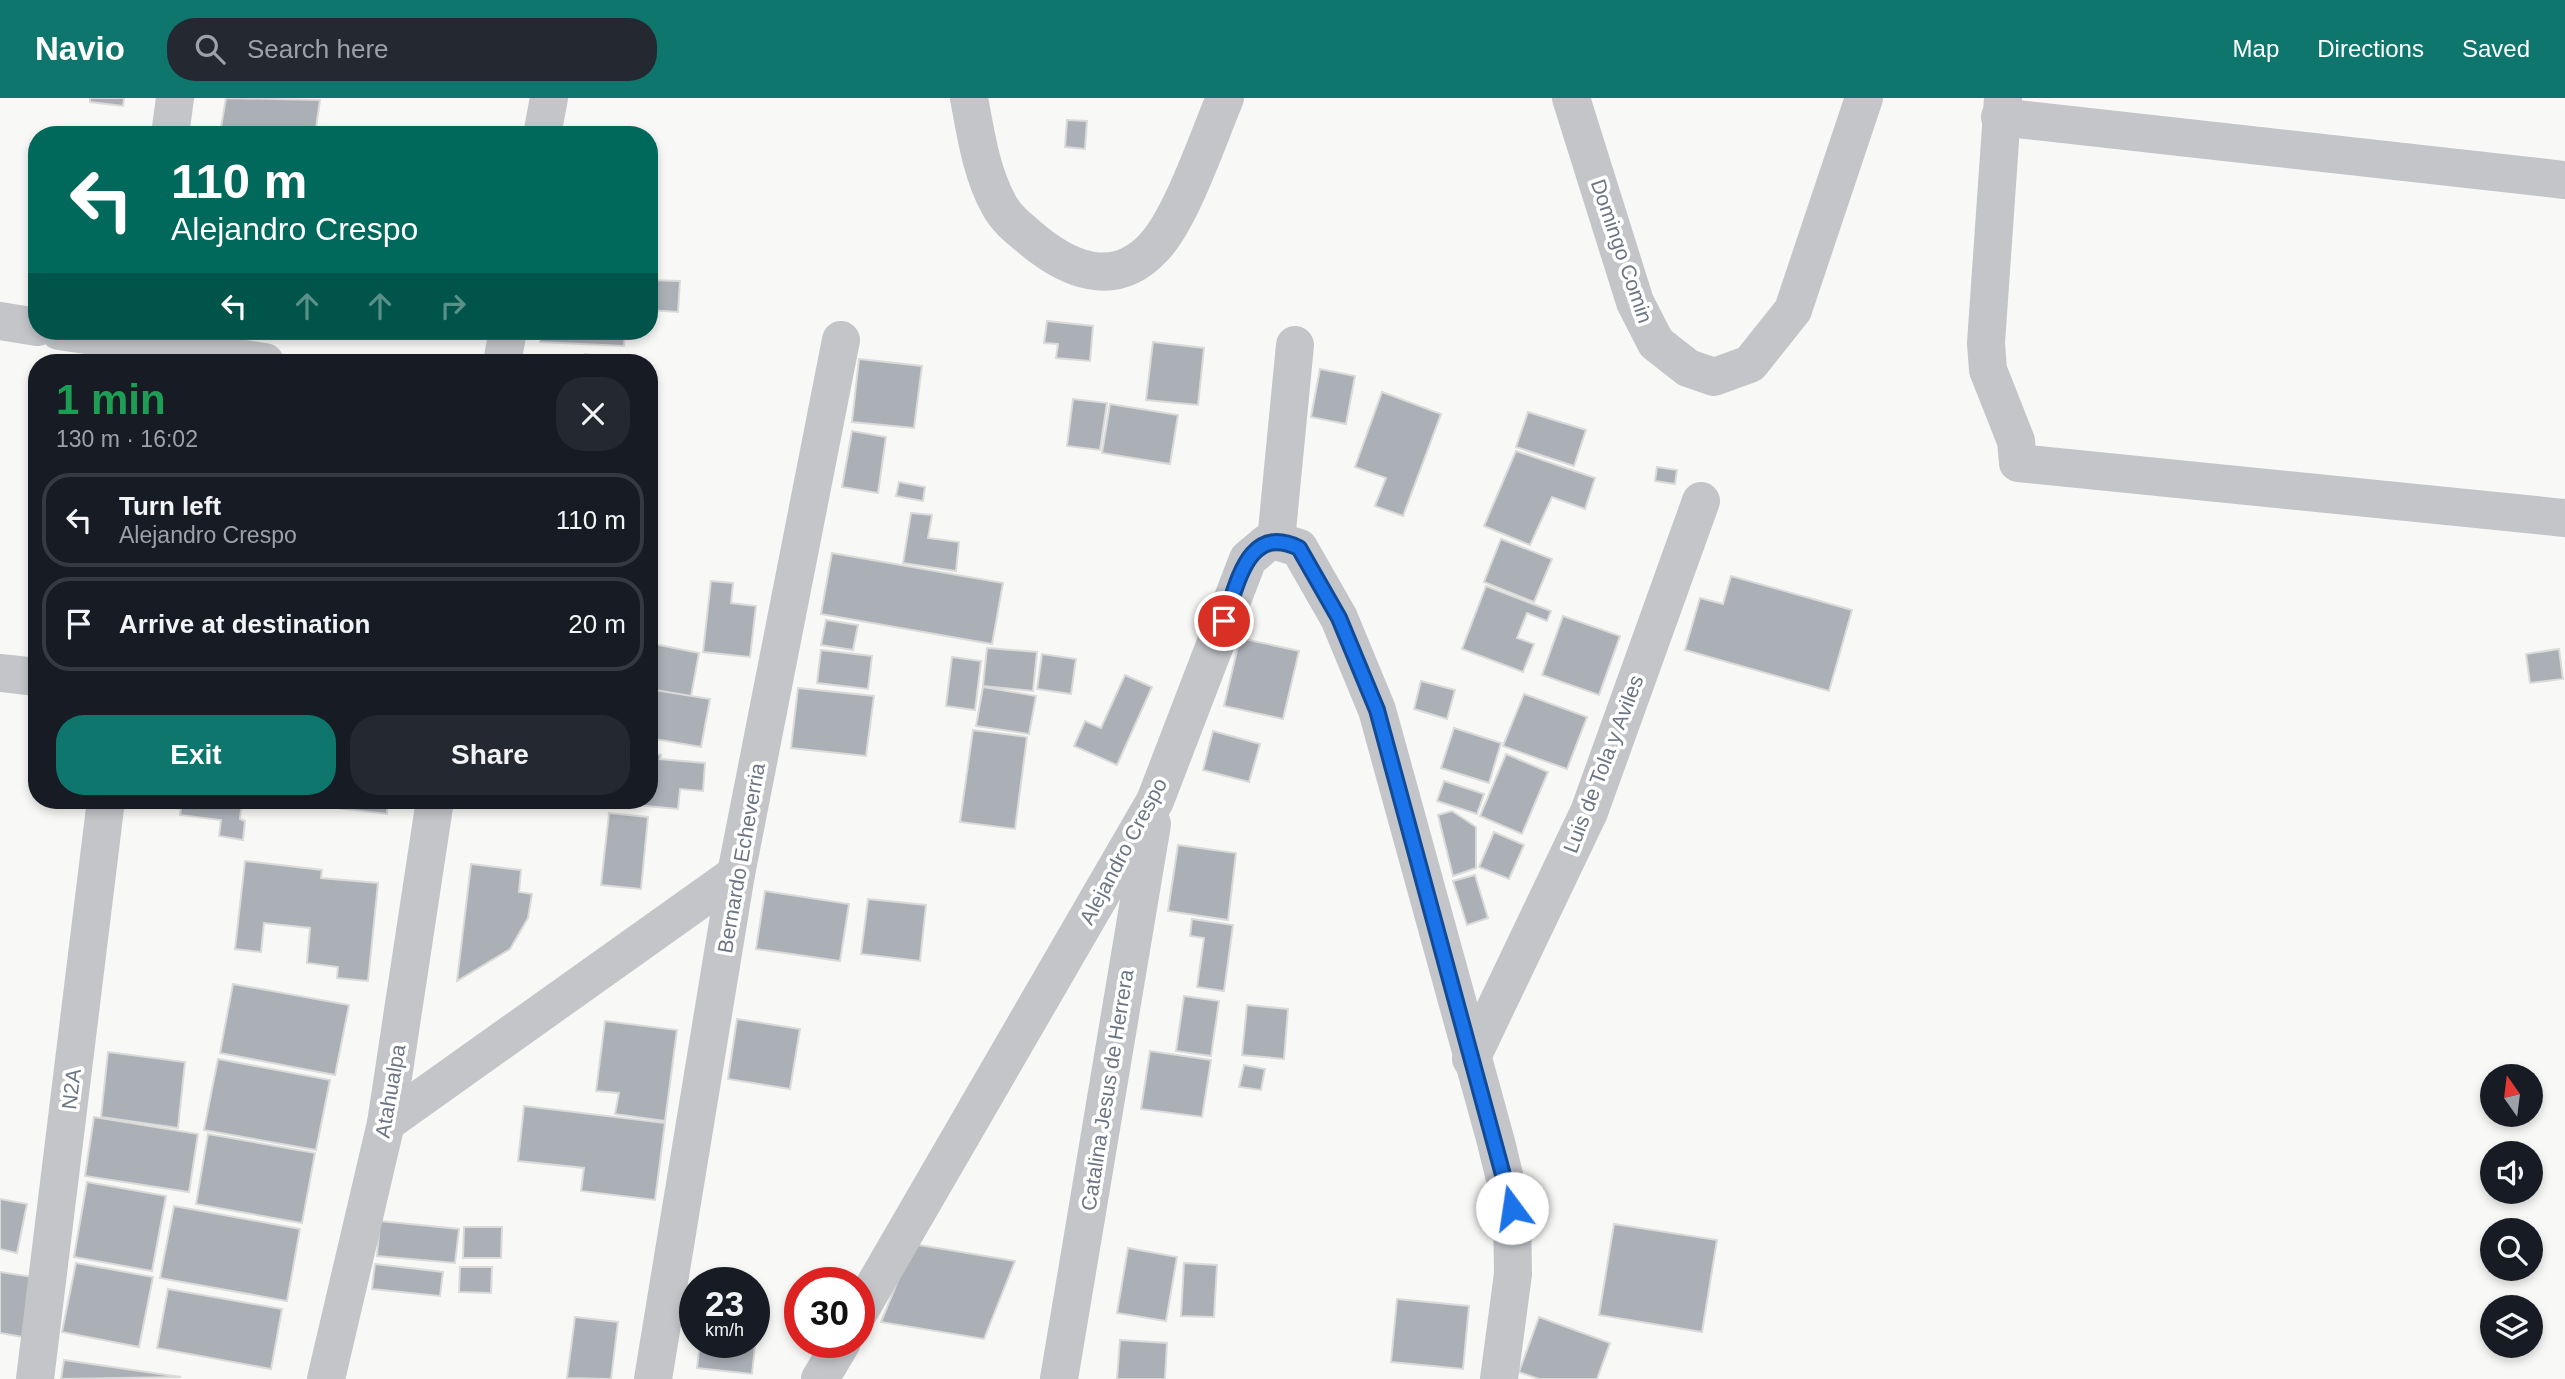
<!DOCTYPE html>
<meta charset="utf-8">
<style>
:root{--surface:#171b24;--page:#242831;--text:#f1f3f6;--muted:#9ea1a6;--line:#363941;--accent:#0f766e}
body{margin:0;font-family:Helvetica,sans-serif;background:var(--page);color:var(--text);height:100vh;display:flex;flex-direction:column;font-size:26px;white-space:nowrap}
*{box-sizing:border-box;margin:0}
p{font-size:23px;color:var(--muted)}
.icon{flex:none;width:38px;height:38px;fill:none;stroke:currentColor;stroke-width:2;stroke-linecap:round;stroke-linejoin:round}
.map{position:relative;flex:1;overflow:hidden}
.panel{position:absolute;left:28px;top:256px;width:630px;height:455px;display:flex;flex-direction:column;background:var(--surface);border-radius:28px;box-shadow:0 4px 10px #0003}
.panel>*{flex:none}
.guide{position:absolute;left:28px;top:28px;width:630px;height:214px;border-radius:28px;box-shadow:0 4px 10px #0003;background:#00695c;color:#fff;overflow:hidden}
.needle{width:46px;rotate:346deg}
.fabs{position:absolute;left:2480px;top:966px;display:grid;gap:14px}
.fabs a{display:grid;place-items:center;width:63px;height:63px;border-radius:50%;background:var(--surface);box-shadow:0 4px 10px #0003;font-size:35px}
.speed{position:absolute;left:679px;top:1169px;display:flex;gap:14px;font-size:35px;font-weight:700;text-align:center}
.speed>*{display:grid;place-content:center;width:91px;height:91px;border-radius:50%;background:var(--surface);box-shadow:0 4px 10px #0003;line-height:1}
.speed small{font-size:18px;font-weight:400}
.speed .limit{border:10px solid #d22;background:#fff;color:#111}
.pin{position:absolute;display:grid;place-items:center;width:60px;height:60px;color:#fff;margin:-30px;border:4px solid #fff;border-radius:50%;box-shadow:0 2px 7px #0007}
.me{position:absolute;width:77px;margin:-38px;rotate:346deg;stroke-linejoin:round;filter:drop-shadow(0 0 5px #0008)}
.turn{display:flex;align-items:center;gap:24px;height:147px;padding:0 28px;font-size:32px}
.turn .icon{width:91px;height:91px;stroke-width:2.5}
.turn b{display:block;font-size:49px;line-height:60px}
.lanes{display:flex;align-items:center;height:66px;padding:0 28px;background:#0003;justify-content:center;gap:35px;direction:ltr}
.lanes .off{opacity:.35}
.round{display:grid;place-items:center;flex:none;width:74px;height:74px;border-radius:28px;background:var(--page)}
.head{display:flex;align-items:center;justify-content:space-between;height:119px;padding:0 28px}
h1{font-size:42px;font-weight:700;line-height:52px;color:#1e9e55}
.action{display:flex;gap:14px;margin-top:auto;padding:14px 28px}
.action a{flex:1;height:80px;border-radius:28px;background:var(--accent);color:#fff;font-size:28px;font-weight:700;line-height:80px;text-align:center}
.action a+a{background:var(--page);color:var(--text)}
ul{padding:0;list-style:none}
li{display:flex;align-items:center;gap:21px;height:94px;margin:0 14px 10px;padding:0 14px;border:4px solid var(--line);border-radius:28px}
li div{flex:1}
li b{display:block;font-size:26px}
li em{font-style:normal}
header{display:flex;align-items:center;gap:42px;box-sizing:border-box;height:98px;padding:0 35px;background:var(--accent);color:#fff}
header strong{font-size:33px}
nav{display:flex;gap:38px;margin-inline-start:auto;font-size:24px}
.search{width:490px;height:63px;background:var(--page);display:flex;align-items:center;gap:18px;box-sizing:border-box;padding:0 24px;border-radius:28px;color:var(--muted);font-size:26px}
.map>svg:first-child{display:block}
.building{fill:#abafb6;stroke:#dadad9;stroke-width:2}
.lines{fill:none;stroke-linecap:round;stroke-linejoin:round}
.minor{stroke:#c3c5c9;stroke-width:38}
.route-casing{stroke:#114b97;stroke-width:18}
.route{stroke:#1a73e8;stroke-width:12}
.labels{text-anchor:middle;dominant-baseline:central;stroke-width:7;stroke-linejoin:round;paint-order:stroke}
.street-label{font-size:21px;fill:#6c7583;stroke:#fff}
</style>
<header>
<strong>Navio</strong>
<div class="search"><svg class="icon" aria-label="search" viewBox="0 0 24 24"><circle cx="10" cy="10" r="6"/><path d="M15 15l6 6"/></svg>Search here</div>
<nav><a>Map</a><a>Directions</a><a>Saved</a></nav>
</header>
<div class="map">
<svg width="2565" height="1281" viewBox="0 0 2565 1281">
<rect width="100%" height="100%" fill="#f8f8f6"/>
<g class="building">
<polygon points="90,0 124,0 123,8 90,4"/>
<polygon points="226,0 320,2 315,37 268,37 221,29"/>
<polygon points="1067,22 1087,23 1085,51 1065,49"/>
<polygon points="58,30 101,37 57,37"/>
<polygon points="649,182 680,183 678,214 649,212"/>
<polygon points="1047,223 1093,228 1090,263 1056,260 1058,246 1044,245"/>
<polygon points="540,233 625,233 624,248 540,244"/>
<polygon points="1153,244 1204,250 1198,307 1146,302"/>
<polygon points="585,256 608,259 607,264 583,264"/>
<polygon points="527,259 564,264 526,264"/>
<polygon points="859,261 922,268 914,330 852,324"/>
<polygon points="1320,271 1355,278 1346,326 1311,319"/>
<polygon points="649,278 656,279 649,331"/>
<polygon points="1382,294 1441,316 1403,418 1375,408 1386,380 1355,369"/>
<polygon points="1073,301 1107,305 1100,352 1067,348"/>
<polygon points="1110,306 1178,317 1170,366 1102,355"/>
<polygon points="1528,314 1586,332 1574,368 1516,349"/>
<polygon points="852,333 886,339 878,395 842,389"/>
<polygon points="1516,353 1595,380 1585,411 1552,399 1530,447 1484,428"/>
<polygon points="1657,369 1677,372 1675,386 1655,383"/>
<polygon points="899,384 925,389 923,403 896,398"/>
<polygon points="911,415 932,417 928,440 959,444 956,473 903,465"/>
<polygon points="1501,441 1552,461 1534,504 1484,484"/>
<polygon points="832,455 1003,485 992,546 821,516"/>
<polygon points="1731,478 1852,512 1829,593 1685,552 1700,500 1723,506"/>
<polygon points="711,483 733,485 731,505 756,508 750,559 703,554"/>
<polygon points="1486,488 1551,513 1547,523 1527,515 1517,540 1534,546 1523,574 1462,551"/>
<polygon points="1563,518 1620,538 1599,597 1542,577"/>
<polygon points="826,522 858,527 853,552 821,547"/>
<polygon points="1240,540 1299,553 1283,621 1224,608"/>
<polygon points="649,545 699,555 688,614 649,607"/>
<polygon points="987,550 1037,554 1033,593 983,588"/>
<polygon points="2559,551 2563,581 2530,585 2526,556"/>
<polygon points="821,552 872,558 868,591 817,585"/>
<polygon points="1042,556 1076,561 1071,596 1037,591"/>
<polygon points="952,559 981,563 975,612 946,608"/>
<polygon points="1125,577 1152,589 1117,667 1074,648 1085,623 1101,630"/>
<polygon points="1421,583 1455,592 1447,621 1414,611"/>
<polygon points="983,589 1036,598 1029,636 976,628"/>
<polygon points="798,590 874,598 866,658 791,650"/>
<polygon points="649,591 710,601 701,649 649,640"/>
<polygon points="1524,596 1587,619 1567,671 1503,648"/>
<polygon points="1454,630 1501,645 1489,685 1441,670"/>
<polygon points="973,632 1027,639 1015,731 960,724"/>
<polygon points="1213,633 1260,646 1249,684 1203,672"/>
<polygon points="649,656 661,657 660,661 705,665 703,693 680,691 678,711 615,705 615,702 649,702"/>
<polygon points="1506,656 1548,674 1522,736 1480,718"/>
<polygon points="1444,683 1484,696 1477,716 1437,703"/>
<polygon points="182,702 242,702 240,721 245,723 243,742 219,738 221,722 180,717"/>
<polygon points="248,702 282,702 282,706"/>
<polygon points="329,702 388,702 387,716 328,709"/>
<polygon points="1452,713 1476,729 1476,770 1453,778 1438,717"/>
<polygon points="609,715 648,719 641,791 601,787"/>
<polygon points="1494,734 1524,747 1509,781 1479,769"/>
<polygon points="1178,747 1236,755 1228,822 1168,813"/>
<polygon points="245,763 322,772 321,780 378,785 368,883 337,880 338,869 307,865 310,830 264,825 261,854 235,851"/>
<polygon points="471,766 521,772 519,794 532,796 528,820 510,851 457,883"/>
<polygon points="1475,777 1488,820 1467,827 1453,783"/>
<polygon points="765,793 849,806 840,863 756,851"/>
<polygon points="868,801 926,807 920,863 861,856"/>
<polygon points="1192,821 1233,827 1224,893 1197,889 1204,840 1190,838"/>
<polygon points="233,886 349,907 335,977 220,955"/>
<polygon points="1184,898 1219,903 1211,958 1176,953"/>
<polygon points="1247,907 1288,911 1284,961 1242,957"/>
<polygon points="737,921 800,931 790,991 728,981"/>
<polygon points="605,923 677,932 665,1023 615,1016 619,995 596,993"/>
<polygon points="1150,953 1211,962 1202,1019 1141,1011"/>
<polygon points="108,954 185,964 178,1030 101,1019"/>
<polygon points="218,961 330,982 316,1052 204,1032"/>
<polygon points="1244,967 1265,971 1261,992 1239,989"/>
<polygon points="524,1008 665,1025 655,1102 581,1093 584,1070 518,1063"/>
<polygon points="94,1019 198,1036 189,1094 85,1078"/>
<polygon points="208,1036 315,1055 302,1125 196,1106"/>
<polygon points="87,1084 166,1098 152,1173 74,1159"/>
<polygon points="0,1101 27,1106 17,1155 0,1151"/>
<polygon points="174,1108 300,1131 287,1203 160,1180"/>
<polygon points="380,1123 459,1131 455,1165 377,1158"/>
<polygon points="1614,1126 1717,1142 1702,1234 1599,1217"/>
<polygon points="464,1129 502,1129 501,1160 463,1160"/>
<polygon points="913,1146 1015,1163 984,1241 881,1224"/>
<polygon points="1128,1150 1177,1159 1166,1223 1117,1215"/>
<polygon points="76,1165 153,1179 139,1249 62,1234"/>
<polygon points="1184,1165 1217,1167 1214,1219 1181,1218"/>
<polygon points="375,1166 443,1174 440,1198 372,1191"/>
<polygon points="460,1169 492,1169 491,1195 459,1194"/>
<polygon points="0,1174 33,1179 23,1239 0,1235"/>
<polygon points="754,1190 761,1191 752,1276 697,1270 700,1244 754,1244"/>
<polygon points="168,1191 282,1211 271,1271 157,1250"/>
<polygon points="1397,1201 1469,1208 1463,1271 1391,1264"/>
<polygon points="575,1219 618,1224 611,1281 567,1280"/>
<polygon points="1539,1219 1610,1245 1597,1281 1539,1281 1519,1274"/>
<polygon points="1120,1242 1167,1245 1165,1281 1117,1281"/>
<polygon points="64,1262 181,1279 61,1281"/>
</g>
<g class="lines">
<g class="minor">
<path d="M969,0C976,37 981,74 999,107C1006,120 1017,129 1028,138C1066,171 1114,193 1154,149C1181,121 1209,38 1225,0"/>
<polyline points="1571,0 1635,204 1656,245 1688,270 1714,279 1750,266 1793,212 1864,0"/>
<polyline points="2003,0 1986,245 1988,272 2016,343 2018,365 2565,420"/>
<polyline points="2000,19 2565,82"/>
<polyline points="170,37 175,0"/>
<polyline points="542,37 549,0"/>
<polyline points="0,223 37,229"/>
<polyline points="59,233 265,264"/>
<polyline points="502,264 508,233"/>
<polyline points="1276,443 1295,247"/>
<polyline points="0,575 37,579"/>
<polyline points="1471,961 1589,714 1701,403"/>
<polyline points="386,1025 736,776"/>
<polyline points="859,1214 1155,703 1248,461 1267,445 1276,443 1299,450 1339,520 1377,612 1496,1044 1512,1110 1513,1176 1499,1281"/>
<polyline points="35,1281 106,702"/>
<polyline points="326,1281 386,1025 435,702"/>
<polyline points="653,1281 736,776 841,242"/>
<polyline points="820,1281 842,1244"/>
<polyline points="1059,1281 1152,726"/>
</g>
</g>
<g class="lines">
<g class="route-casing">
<path id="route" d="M1224,523C1238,486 1247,425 1299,450L1339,520L1377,612L1512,1110"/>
</g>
<use href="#route" class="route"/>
</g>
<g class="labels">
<g class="street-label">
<text transform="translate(1622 153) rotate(71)">Domingo Comin</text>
<text transform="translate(1603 666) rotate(-69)">Luis de Tola y Aviles</text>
<text transform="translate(1123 753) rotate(-62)">Alejandro Crespo</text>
<text transform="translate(741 760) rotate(-80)">Bernardo Echeverria</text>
<text transform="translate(71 991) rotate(-83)">N2A</text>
<text transform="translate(1107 992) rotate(-81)">Catalina Jesus de Herrera</text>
<text transform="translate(390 993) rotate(-80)">Atahualpa</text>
</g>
</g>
</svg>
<div class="fabs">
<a><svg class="needle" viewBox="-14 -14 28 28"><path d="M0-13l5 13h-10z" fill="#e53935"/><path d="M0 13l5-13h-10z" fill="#9ea1a6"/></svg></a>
<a><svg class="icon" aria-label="sound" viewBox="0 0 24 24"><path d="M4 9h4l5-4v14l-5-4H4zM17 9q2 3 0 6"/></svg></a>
<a><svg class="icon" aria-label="search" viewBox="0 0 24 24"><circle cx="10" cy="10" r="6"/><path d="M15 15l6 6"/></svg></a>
<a><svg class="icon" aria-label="layers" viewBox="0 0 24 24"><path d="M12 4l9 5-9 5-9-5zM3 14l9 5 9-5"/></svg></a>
</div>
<div class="speed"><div>23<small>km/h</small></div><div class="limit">30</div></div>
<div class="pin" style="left:1224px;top:523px;background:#d93025"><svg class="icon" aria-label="arrive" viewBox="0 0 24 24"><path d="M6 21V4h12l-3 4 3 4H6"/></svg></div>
<svg class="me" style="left:1512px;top:1110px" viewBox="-20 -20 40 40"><circle r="19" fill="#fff"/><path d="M0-13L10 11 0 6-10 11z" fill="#1a73e8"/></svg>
<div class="guide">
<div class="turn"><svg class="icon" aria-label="left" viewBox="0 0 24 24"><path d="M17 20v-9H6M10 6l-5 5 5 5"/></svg><div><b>110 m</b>Alejandro Crespo</div></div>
<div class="lanes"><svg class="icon" aria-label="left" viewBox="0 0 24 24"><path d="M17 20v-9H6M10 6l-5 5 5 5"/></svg><svg class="icon off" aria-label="ahead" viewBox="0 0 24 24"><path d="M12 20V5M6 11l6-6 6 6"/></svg><svg class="icon off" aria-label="ahead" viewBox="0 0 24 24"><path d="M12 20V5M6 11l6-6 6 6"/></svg><svg class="icon off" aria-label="right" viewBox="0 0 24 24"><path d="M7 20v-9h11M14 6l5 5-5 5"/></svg></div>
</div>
<section class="panel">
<div class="head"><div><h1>1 min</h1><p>130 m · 16:02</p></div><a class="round"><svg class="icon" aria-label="close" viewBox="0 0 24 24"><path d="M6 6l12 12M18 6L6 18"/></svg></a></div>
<ul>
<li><svg class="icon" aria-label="left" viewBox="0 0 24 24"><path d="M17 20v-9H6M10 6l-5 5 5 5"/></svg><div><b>Turn left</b><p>Alejandro Crespo</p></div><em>110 m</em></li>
<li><svg class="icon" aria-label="arrive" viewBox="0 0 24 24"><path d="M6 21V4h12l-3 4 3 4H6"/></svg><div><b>Arrive at destination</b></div><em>20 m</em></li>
</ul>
<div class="action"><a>Exit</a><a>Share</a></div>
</section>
</div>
